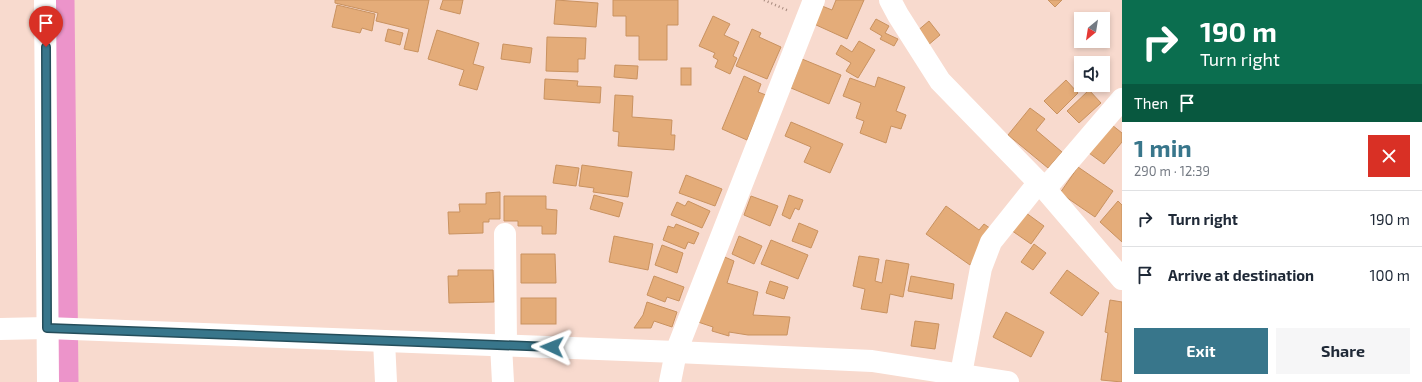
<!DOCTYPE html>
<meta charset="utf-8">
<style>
:root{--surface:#fff;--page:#f6f6f7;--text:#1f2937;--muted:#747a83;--line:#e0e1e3;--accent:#38768b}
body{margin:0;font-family:"Exo 2",sans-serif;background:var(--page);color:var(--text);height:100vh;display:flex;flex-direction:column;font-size:15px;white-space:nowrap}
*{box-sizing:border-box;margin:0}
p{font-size:13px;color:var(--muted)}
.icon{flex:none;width:22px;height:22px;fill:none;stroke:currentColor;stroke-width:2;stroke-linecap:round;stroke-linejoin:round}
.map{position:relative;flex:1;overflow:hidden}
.panel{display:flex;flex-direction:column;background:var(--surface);width:300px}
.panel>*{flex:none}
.hud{background:#0b6e4f;color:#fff;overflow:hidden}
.needle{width:26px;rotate:210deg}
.buttons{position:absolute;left:1074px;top:12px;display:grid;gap:8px}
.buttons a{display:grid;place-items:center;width:36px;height:36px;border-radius:0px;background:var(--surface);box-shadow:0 2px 6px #0003;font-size:20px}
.pin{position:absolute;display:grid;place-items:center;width:34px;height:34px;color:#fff;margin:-41px -17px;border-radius:50% 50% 50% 0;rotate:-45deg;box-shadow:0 0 4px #0007}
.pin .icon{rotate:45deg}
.me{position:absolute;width:44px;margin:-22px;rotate:272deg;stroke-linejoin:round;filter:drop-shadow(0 0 3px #0008)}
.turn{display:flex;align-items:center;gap:14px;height:84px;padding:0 12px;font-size:18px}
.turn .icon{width:52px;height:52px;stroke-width:2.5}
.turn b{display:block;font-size:28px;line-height:34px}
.then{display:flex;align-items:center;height:38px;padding:0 12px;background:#0003;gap:8px;font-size:15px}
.round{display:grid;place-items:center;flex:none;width:42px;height:42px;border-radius:0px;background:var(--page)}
.overview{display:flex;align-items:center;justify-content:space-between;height:68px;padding:0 12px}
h1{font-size:24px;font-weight:700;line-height:30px;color:var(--accent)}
.button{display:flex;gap:8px;margin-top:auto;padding:8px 12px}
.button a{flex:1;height:46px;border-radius:0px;background:var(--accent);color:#fff;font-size:16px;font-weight:700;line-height:46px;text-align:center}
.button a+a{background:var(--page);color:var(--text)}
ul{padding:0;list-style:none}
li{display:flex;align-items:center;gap:12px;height:56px;padding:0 12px;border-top:1px solid var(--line)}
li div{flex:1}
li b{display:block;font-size:15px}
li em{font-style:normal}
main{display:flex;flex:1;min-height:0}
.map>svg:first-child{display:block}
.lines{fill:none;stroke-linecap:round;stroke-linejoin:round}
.river{stroke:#ec94ca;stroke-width:33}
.building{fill:#e4ac79;stroke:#c99260}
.path{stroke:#a5887c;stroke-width:2.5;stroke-dasharray:1 3;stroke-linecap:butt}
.minor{stroke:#fff;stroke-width:22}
.route-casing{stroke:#244d5a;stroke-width:10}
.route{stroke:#38768b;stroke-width:7}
</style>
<main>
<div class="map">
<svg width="1122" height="382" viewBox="0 0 1122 382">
<rect width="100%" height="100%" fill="#f8dace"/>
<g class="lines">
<polyline class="river" points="58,0 62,382"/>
</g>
<g class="building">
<polygon points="335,0 429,0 418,52 404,49 409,29 376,21 378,13 335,3"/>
<polygon points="443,0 463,0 460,14 440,9"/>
<polygon points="556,0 598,3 596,27 554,24"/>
<polygon points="613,0 678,0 678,25 667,25 667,60 639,60 639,36 626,36 626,16 613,16"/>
<polygon points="836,0 864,0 847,39 814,24 822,6 832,10"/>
<polygon points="1048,0 1062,0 1055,7"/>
<polygon points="337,5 375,14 372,31 362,28 360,33 332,27"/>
<polygon points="713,16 730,24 724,35 739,42 733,56 737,58 730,74 715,67 718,60 713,57 715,53 699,46"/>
<polygon points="876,19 889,26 885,33 898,39 894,46 880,39 882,36 870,29"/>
<polygon points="929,21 940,35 927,46 916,32"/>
<polygon points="388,29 403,33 400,45 385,41"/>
<polygon points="752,29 761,33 759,37 781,47 767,79 736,66"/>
<polygon points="437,30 479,43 473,64 484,67 477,90 459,85 464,70 428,59"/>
<polygon points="547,37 586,38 585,59 578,59 578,72 546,71"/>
<polygon points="859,41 875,50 858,78 846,71 851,63 836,54 841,45 852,52"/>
<polygon points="503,44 532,48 530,63 501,59"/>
<polygon points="802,59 841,75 829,104 791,88"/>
<polygon points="615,65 638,66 637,79 614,77"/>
<rect x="681" y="68" width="10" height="17"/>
<polygon points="744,76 761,84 758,92 766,95 747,140 722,129"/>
<polygon points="878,77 905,87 896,111 906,115 901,129 891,126 886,143 860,133 864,121 856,118 861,103 843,96 850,78 875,87"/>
<polygon points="545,79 578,81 577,86 601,87 600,103 544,99"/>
<polygon points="1066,80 1078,93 1057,114 1044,101"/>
<polygon points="1089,90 1101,103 1079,123 1067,111"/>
<polygon points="615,95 633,96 632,117 672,120 671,135 675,135 674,150 618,146 619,132 613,131"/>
<polygon points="1030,108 1045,119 1036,130 1062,152 1048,168 1008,135"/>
<polygon points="791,122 843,144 830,173 804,162 811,147 785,136"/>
<polygon points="1112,125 1122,133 1122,142 1104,164 1089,153"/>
<polygon points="556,165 579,168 576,186 553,183"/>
<polygon points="582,165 632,172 628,197 593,192 594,188 579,186"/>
<polygon points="1078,167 1113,191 1095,217 1060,193"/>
<polygon points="686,175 722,189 715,206 679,193"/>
<polygon points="500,192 500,219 489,219 489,222 483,222 483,233 449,234 448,212 460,212 459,204 486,204 486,193"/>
<polygon points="594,195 623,203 619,217 590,209"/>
<polygon points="789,195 803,200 799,210 795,208 790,219 782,215"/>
<polygon points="504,196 546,196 546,209 557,210 556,234 542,234 542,226 518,226 518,221 504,221"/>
<polygon points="751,196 778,206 770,226 744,215"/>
<polygon points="688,201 710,211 702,228 671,215 677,202 685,206"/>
<polygon points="1118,201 1122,205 1122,242 1100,222"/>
<polygon points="946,206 979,230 984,224 994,231 970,265 926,234"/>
<polygon points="1022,210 1044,226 1031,244 1008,228"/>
<polygon points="799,223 818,231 811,248 792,241"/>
<polygon points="676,224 699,233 694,244 688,242 685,249 663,240 668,226 674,228"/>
<polygon points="614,236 653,244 648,270 609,262"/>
<polygon points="739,236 762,246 754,264 732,254"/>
<polygon points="771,240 808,255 798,279 761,264"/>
<polygon points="1034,244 1046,253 1033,270 1021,262"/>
<polygon points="662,245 683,253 677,273 655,265"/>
<polygon points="521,254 555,254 556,283 521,283"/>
<polygon points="720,255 734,261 727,283 758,292 753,315 790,317 787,335 748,335 729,332 729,336 712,331 713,327 698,322"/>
<polygon points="859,256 879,259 875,281 882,283 886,260 909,264 903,297 890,294 887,313 861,309 865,289 853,286"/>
<polygon points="458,270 493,270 494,302 449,303 448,276 458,276"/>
<polygon points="1067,270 1099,293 1082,316 1050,293"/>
<polygon points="654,276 684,287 679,301 667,297 665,302 647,295"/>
<polygon points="911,276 954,284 952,299 908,291"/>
<polygon points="770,281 788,287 784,299 766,293"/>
<rect x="521" y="298" width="35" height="26"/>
<polygon points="1110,300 1122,302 1122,382 1101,380 1108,333 1105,332"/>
<polygon points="647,302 677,312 672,327 654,321 651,328 634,328 643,315"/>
<polygon points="1006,312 1044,332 1031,357 993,337"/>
<polygon points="915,321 939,324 935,349 911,346"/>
</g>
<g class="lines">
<polyline class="path" points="764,0 789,11"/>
<g class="minor">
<polyline points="45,0 48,382"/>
<polyline points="890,0 898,15 940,81 1045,189 1122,279"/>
<polyline points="1045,189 1122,99"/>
<polyline points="505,234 506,345"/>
<polyline points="0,329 47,328 676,352 872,361 1008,382"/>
<polyline points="384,341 386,382"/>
<polyline points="501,345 503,382"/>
<polyline points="961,374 981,268 991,242 1039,182"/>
<polyline points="670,382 676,352 814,0"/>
</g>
</g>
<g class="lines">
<g class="route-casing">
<polyline id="route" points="46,47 47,328 552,347"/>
</g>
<use href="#route" class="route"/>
</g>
</svg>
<div class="buttons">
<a><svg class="needle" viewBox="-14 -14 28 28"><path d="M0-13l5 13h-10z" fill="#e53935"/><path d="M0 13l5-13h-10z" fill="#747a83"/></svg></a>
<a><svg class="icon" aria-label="sound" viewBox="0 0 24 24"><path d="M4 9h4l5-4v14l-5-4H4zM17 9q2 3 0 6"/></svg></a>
</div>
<div class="pin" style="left:46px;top:47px;background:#d93025"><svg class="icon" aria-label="arrive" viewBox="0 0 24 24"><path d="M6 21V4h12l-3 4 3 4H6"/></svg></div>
<svg class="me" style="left:552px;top:347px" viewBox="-20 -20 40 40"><path d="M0-17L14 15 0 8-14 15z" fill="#38768b" stroke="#fff" stroke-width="4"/></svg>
</div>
<section class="panel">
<div class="hud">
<div class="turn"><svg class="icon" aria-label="right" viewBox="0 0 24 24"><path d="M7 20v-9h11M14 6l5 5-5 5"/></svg><div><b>190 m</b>Turn right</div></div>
<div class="then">Then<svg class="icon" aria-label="arrive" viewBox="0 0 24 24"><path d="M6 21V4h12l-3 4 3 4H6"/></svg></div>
</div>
<div class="overview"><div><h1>1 min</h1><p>290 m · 12:39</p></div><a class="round" style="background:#d93025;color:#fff"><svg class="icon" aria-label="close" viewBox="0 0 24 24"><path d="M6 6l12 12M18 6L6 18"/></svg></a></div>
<ul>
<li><svg class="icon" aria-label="right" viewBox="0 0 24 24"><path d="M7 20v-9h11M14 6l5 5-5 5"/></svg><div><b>Turn right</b></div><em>190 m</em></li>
<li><svg class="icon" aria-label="arrive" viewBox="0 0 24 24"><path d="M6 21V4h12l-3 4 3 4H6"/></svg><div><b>Arrive at destination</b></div><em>100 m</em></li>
</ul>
<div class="button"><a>Exit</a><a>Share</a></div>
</section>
</main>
